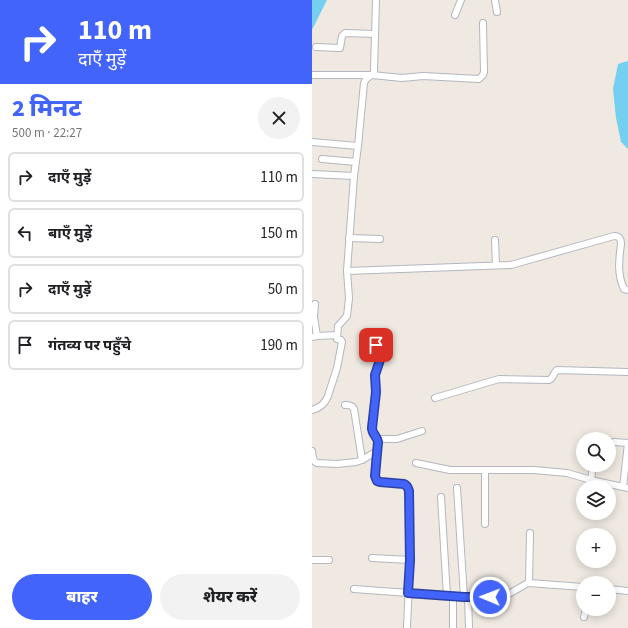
<!DOCTYPE html>
<html lang="hi">
<meta charset="utf-8">
<style>
:root{--surface:#fff;--page:#f2f2f2;--text:#202124;--muted:#757577;--line:#e0e0e0;--accent:#4264fb}
body{margin:0;font-family:"Source Sans 3","Noto Sans Devanagari",sans-serif;background:var(--page);color:var(--text);height:100vh;display:flex;flex-direction:column;font-size:15px;white-space:nowrap}
*{box-sizing:border-box;margin:0}
p{font-size:13px;color:var(--muted)}
.icon{flex:none;width:22px;height:22px;fill:none;stroke:currentColor;stroke-width:2;stroke-linecap:round;stroke-linejoin:round}
.map{position:relative;flex:1;overflow:hidden}
.sheet{display:flex;flex-direction:column;background:var(--surface);width:312px}
.sheet>*{flex:none}
.guide{background:#4264fb;color:#fff;overflow:hidden}
.fabs{position:absolute;left:264px;top:432px;display:grid;gap:8px}
.fabs a{display:grid;place-items:center;width:40px;height:40px;border-radius:50%;background:var(--surface);box-shadow:0 2px 10px #0003;font-size:20px}
.pin{position:absolute;display:grid;place-items:center;width:34px;height:34px;color:#fff;margin:-17px;border-radius:8px;box-shadow:0 2px 6px #0006}
.me{position:absolute;width:44px;margin:-22px;rotate:271deg;stroke-linejoin:round;filter:drop-shadow(0 0 3px #0008)}
.turn{display:flex;align-items:center;gap:14px;height:84px;padding:0 12px;font-size:18px}
.turn .icon{width:52px;height:52px;stroke-width:2.5}
.turn b{display:block;font-size:28px;line-height:34px}
.round{display:grid;place-items:center;flex:none;width:42px;height:42px;border-radius:21px;background:var(--page)}
.summary{display:flex;align-items:center;justify-content:space-between;height:68px;padding:0 12px}
h1{font-size:24px;font-weight:800;line-height:30px;color:var(--accent)}
.action{display:flex;gap:8px;margin-top:auto;padding:8px 12px}
.action a{flex:1;height:46px;border-radius:24px;background:var(--accent);color:#fff;font-size:16px;font-weight:800;line-height:46px;text-align:center}
.action a+a{background:var(--page);color:var(--text)}
ul{padding:0;list-style:none}
li{display:flex;align-items:center;gap:12px;height:50px;margin:0 8px 6px;padding:0 4px;border:2px solid var(--line);border-radius:6px}
li div{flex:1}
li b{display:block;font-size:15px}
li em{font-style:normal}
main{display:flex;flex:1;min-height:0}
.map>svg:first-child{display:block}
.water{fill:#75cff0}
.lines{fill:none;stroke-linecap:round;stroke-linejoin:round}
.minor-casing{stroke:#b4b7c1;stroke-width:8}
.minor{stroke:#fff;stroke-width:6}
.route-casing{stroke:#2b41a3;stroke-width:10}
.route{stroke:#4264fb;stroke-width:7}
</style>
<main>
<section class="sheet">
<div class="guide">
<div class="turn"><svg class="icon" aria-label="right" viewBox="0 0 24 24"><path d="M7 20v-9h11M14 6l5 5-5 5"/></svg><div><b>110 m</b>दाएँ मुड़ें</div></div>
</div>
<div class="summary"><div><h1>2 मिनट</h1><p>500 m · 22:27</p></div><a class="round"><svg class="icon" aria-label="close" viewBox="0 0 24 24"><path d="M6 6l12 12M18 6L6 18"/></svg></a></div>
<ul>
<li><svg class="icon" aria-label="right" viewBox="0 0 24 24"><path d="M7 20v-9h11M14 6l5 5-5 5"/></svg><div><b>दाएँ मुड़ें</b></div><em>110 m</em></li>
<li><svg class="icon" aria-label="left" viewBox="0 0 24 24"><path d="M17 20v-9H6M10 6l-5 5 5 5"/></svg><div><b>बाएँ मुड़ें</b></div><em>150 m</em></li>
<li><svg class="icon" aria-label="right" viewBox="0 0 24 24"><path d="M7 20v-9h11M14 6l5 5-5 5"/></svg><div><b>दाएँ मुड़ें</b></div><em>50 m</em></li>
<li><svg class="icon" aria-label="arrive" viewBox="0 0 24 24"><path d="M6 21V4h12l-3 4 3 4H6"/></svg><div><b>गंतव्य पर पहुँचे</b></div><em>190 m</em></li>
</ul>
<div class="action"><a>बाहर</a><a>शेयर करें</a></div>
</section>
<div class="map">
<svg width="316" height="628" viewBox="0 0 316 628">
<rect width="100%" height="100%" fill="#efe9e1"/>
<g class="water">
<polygon points="0,0 15,0 0,30"/>
<polygon points="316,61 316,149 309,142 304,118 301,89 306,64"/>
</g>
<g class="lines">
<g class="minor-casing">
<g id="minor">
<polyline points="183,0 185,12"/>
<polyline points="143,15 149,0"/>
<polyline points="4,47 28,48 30,36 33,33 63,34"/>
<polyline points="0,75 60,75 90,78 111,76 167,79 171,75 172,72 171,23"/>
<polyline points="0,142 46,146"/>
<polyline points="10,159 44,162"/>
<polyline points="0,174 42,176"/>
<polyline points="37,238 68,239"/>
<polyline points="183,240 184,265"/>
<path d="M35,271L199,265L302,236C307,236 309,238 309,244C307,260 305,274 312,289L316,290"/>
<polyline points="3,304 2,317 5,336"/>
<path d="M62,336L68,360L63,375L64,392L59,428C60,433 65,436 66,442L63,476L65,481L68,482L93,484L95,486L97,491L98,560L95,628"/>
<polyline points="0,337 5,336 25,335"/>
<path d="M123,398L187,379L237,380C242,378 241,373 245,370L316,372"/>
<path d="M33,405C37,405 40,405 42,409L50,460"/>
<path d="M0,410C8,408 13,404 16,396L25,368L30,342L29,340L25,339L26,326L35,316L37,298L35,271L42,176L46,146L52,83L54,79L62,73V70L64,0"/>
<polyline points="65,439 85,439 110,431"/>
<polyline points="302,442 316,443"/>
<path d="M0,451C1,456 0,461 5,463L25,464L44,462L50,460L65,451"/>
<polyline points="104,463 138,470 222,470 255,473 279,480 316,488"/>
<polyline points="173,470 173,524"/>
<polyline points="279,480 281,465"/>
<polyline points="311,487 316,443"/>
<polyline points="145,488 152,597"/>
<polyline points="129,497 135,596"/>
<polyline points="60,558 98,560"/>
<polyline points="0,560 17,560"/>
<polyline points="217,583 218,533"/>
<polyline points="42,589 152,597 189,597 195,595 214,584 217,583 271,587"/>
<polyline points="297,589 316,591"/>
<polyline points="141,596 141,628"/>
<polyline points="156,597 157,627"/>
<polyline points="272,617 274,609"/>
</g>
</g>
<use href="#minor" class="minor"/>
</g>
<g class="lines">
<g class="route-casing">
<path id="route" d="M64,345L68,360L63,375L64,392L60,428C60,434 65,436 66,442L63,476L65,481L68,482L92,484C96,486 96,488 97,491L98,560L96,593L152,597H178"/>
</g>
<use href="#route" class="route"/>
</g>
</svg>
<div class="fabs">
<a><svg class="icon" aria-label="search" viewBox="0 0 24 24"><circle cx="10" cy="10" r="6"/><path d="M15 15l6 6"/></svg></a>
<a><svg class="icon" aria-label="layers" viewBox="0 0 24 24"><path d="M12 4l9 5-9 5-9-5zM3 14l9 5 9-5"/></svg></a>
<a>+</a>
<a>−</a>
</div>
<div class="pin" style="left:64px;top:345px;background:#d93025"><svg class="icon" aria-label="arrive" viewBox="0 0 24 24"><path d="M6 21V4h12l-3 4 3 4H6"/></svg></div>
<svg class="me" style="left:178px;top:597px" viewBox="-20 -20 40 40"><circle r="17" fill="#4264fb" stroke="#fff" stroke-width="3"/><path d="M0-11L8 9 0 5-8 9z" fill="#fff"/></svg>
</div>
</main>
